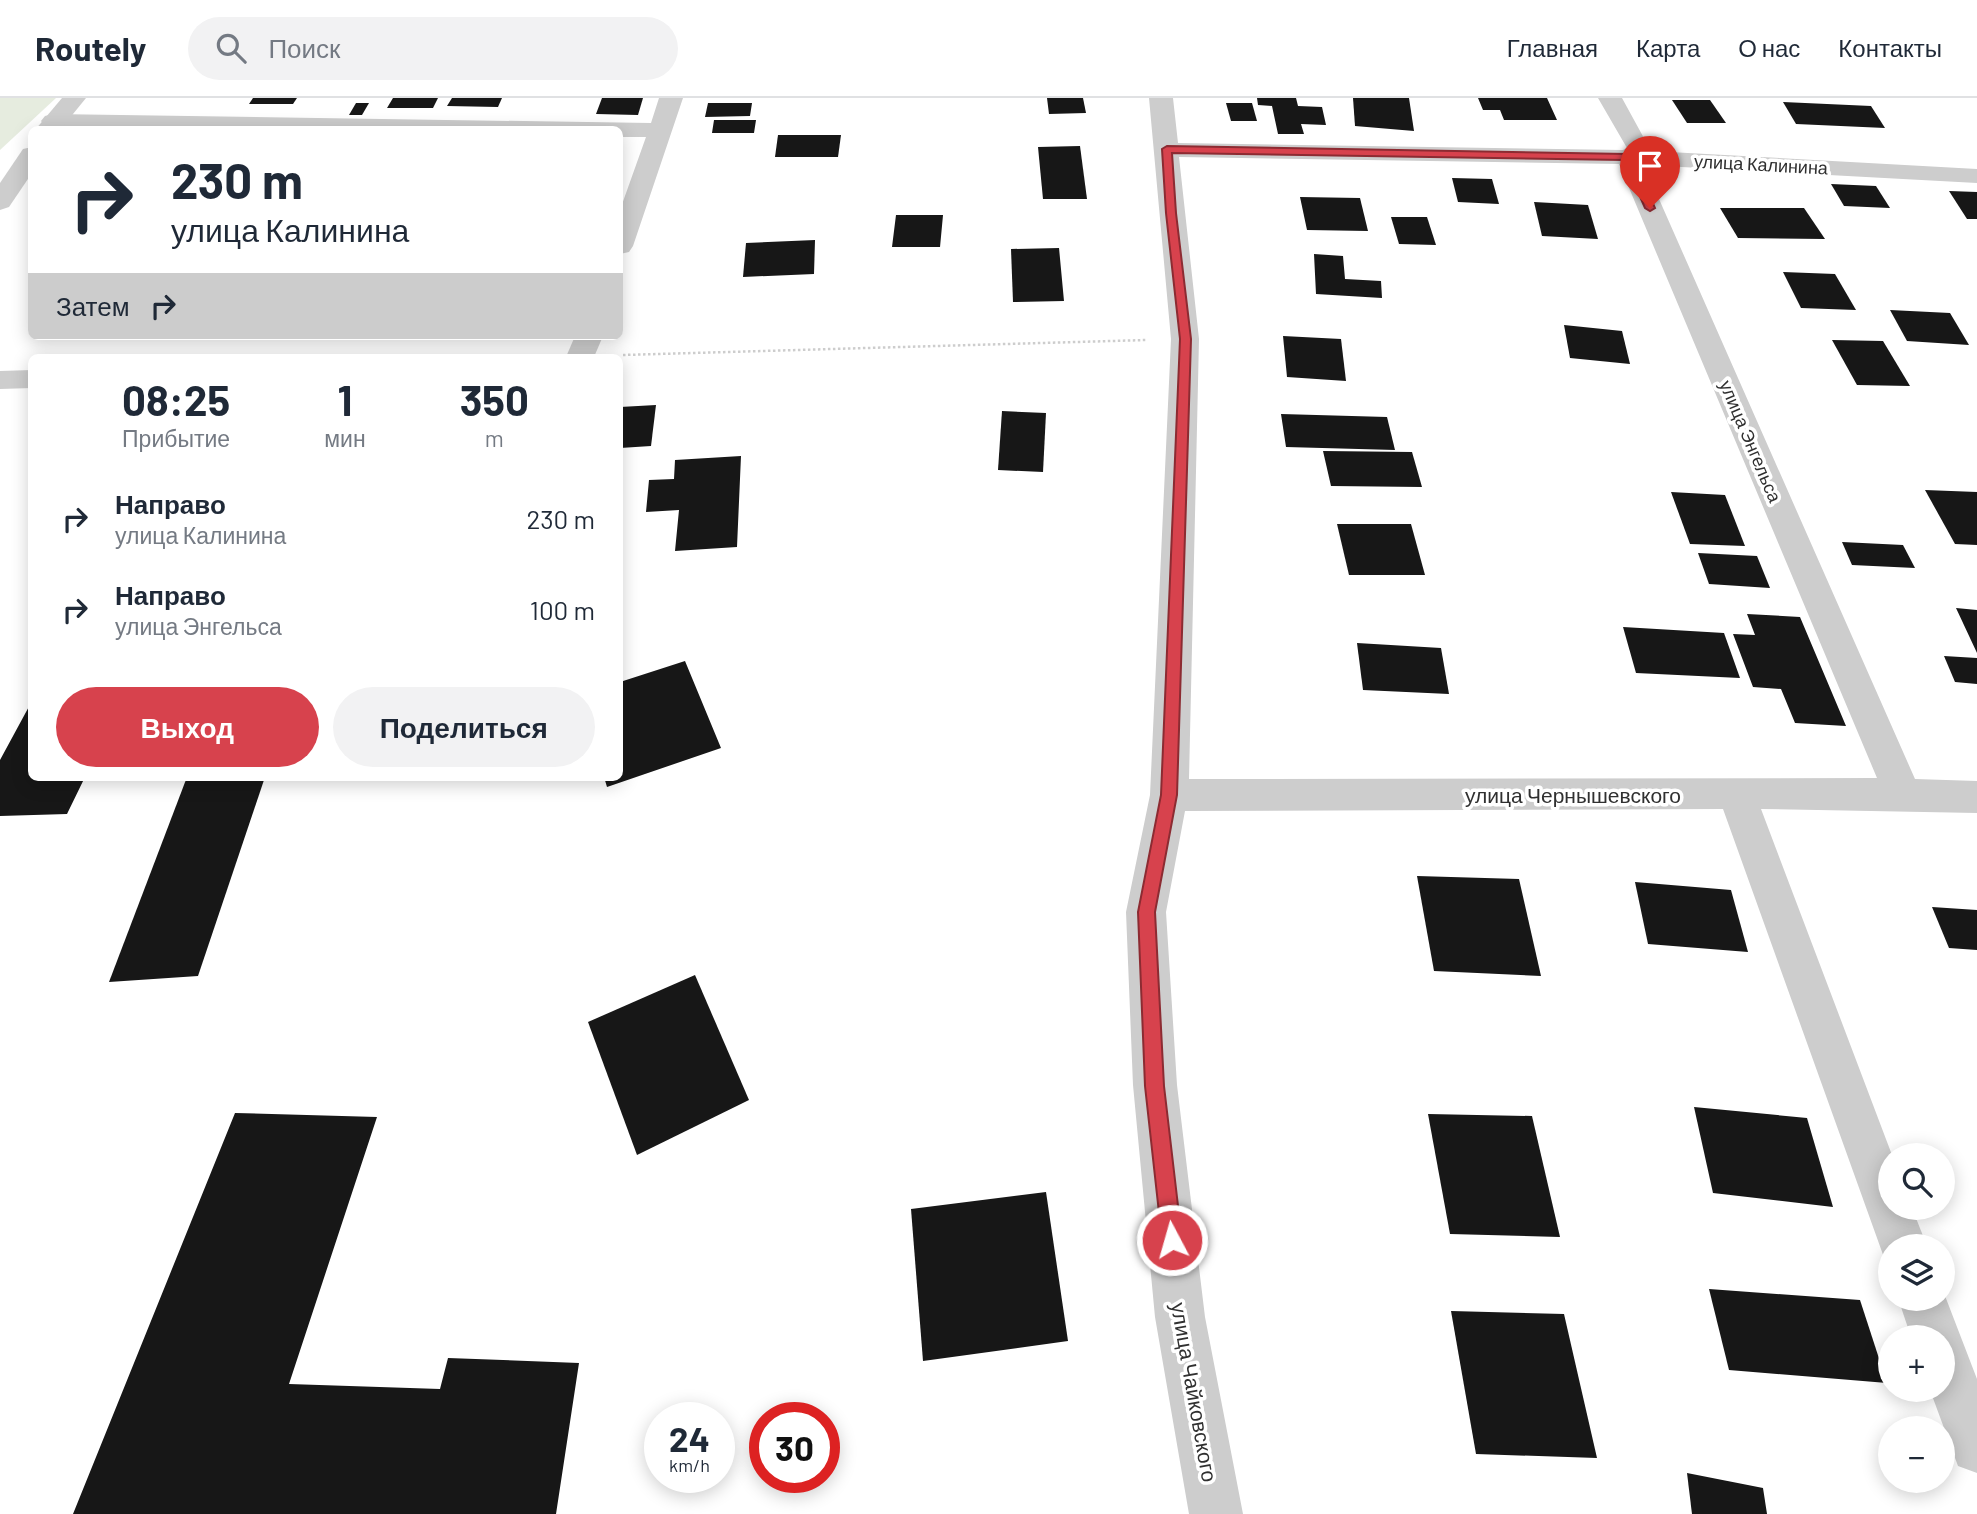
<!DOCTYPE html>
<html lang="ru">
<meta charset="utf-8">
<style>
:root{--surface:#fff;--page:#f2f2f3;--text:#1f2937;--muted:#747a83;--line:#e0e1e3;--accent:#d7424d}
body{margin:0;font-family:Barlow,sans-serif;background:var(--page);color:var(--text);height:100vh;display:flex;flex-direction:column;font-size:26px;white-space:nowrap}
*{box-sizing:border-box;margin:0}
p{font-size:23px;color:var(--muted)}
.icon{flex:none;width:38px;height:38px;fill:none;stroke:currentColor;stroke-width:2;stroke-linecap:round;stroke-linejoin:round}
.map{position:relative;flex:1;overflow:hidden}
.details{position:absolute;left:28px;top:256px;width:595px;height:427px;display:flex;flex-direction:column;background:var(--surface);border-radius:10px;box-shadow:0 4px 18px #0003}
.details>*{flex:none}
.guide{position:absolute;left:28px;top:28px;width:595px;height:214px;border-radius:10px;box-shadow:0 4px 18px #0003;background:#fff;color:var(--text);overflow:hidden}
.tools{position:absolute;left:1878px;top:1045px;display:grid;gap:14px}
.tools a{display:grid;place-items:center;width:77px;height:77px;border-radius:50%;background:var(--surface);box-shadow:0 4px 18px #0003;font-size:35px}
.speed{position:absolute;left:644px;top:1304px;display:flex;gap:14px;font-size:35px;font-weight:700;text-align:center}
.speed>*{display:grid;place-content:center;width:91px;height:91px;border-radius:50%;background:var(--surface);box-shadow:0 4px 18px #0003;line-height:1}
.speed small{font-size:18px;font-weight:400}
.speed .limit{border:10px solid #d22;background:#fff;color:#111}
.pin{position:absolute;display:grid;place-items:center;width:60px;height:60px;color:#fff;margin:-72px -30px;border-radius:50% 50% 50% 0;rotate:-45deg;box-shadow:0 0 7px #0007}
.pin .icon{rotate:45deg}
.me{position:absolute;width:77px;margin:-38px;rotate:354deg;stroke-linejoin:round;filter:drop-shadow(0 0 5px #0008)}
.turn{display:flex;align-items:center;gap:24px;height:147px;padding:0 28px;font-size:32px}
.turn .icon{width:91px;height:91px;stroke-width:2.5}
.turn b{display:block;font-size:49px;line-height:60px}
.then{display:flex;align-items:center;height:66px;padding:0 28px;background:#0003;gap:14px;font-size:26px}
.eta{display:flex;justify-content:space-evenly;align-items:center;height:119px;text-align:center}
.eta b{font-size:42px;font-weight:700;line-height:49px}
.cta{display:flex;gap:14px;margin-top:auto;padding:14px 28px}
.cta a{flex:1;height:80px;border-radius:42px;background:var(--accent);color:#fff;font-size:28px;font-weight:700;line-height:80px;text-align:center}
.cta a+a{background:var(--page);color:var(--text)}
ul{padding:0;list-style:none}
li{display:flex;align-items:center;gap:21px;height:91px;padding:0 28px}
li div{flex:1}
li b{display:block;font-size:26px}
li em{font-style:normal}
header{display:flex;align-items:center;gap:42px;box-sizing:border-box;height:98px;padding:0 35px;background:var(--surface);border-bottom:2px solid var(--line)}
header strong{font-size:33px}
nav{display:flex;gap:38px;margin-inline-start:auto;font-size:24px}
.search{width:490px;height:63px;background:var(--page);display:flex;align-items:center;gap:18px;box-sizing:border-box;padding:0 24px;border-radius:38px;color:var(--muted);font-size:26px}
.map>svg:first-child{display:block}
.green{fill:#e6ecdf}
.building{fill:#171717}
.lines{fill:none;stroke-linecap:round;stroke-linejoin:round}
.path{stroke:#cdcdcd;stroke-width:2.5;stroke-dasharray:2.5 2.5;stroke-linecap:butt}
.minor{fill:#cdcdcd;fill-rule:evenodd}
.tertiary{fill:#cdcdcd;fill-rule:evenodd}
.route{fill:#d7424d;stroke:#8c2b32;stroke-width:2}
.labels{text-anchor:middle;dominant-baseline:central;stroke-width:7;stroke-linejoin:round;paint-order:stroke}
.far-street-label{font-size:18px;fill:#303030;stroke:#fff}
.street-label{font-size:21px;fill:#303030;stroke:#fff}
</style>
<header>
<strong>Routely</strong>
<div class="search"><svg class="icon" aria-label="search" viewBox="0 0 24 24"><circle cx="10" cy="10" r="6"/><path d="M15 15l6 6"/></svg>Поиск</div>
<nav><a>Главная</a><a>Карта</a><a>О нас</a><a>Контакты</a></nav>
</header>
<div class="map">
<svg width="1977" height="1416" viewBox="0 0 1977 1416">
<rect width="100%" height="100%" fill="#fff"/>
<polygon class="green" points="0,0 56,0 0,52"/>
<g class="building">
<polygon points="253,0 297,0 293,6 249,6"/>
<polygon points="393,0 438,0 433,10 387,10"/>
<polygon points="452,0 502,0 498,9 447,8"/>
<polygon points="602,0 643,0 638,17 596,16"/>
<polygon points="1047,0 1083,0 1086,15 1049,16"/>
<polygon points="1257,0 1296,0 1298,8 1322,9 1326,27 1301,26 1304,36 1278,36 1272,8 1258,7"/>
<polygon points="1353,0 1409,0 1414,33 1355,28"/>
<polygon points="1478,0 1547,0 1557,22 1504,22 1500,12 1483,12"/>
<polygon points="1672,2 1710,2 1726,25 1687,25"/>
<polygon points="1783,4 1871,8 1885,30 1796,26"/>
<polygon points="356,5 369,5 362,17 349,17"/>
<polygon points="708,5 752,5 750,18 705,19"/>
<polygon points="1226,5 1252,5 1257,23 1231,23"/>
<polygon points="714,22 756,22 754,35 712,35"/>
<polygon points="778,37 841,37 838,59 775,59"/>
<polygon points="1080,48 1087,101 1043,101 1038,49"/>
<polygon points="1452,80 1492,81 1499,106 1458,104"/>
<polygon points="1831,86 1876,88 1890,110 1844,108"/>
<polygon points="1949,93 1977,94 1977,121 1967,121"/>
<polygon points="1300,99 1360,100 1368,133 1307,132"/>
<polygon points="1534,104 1588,107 1598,141 1542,138"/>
<polygon points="1720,110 1804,110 1825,141 1738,140"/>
<polygon points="896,117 943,117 940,149 892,149"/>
<polygon points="1391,119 1427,119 1436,147 1399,146"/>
<polygon points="815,142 814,176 743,179 746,145"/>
<polygon points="1059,150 1064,203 1013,204 1011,151"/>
<polygon points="1314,156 1343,158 1345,181 1381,183 1382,200 1316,196"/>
<polygon points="1783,174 1835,176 1856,212 1801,210"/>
<polygon points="1890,212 1950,215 1969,247 1907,243"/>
<polygon points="1564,227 1622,233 1630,266 1570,260"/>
<polygon points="1283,238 1341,241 1346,283 1287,279"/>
<polygon points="1832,242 1883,243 1910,288 1857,287"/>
<polygon points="656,307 651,348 620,350 620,309"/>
<polygon points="1002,313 1046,315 1043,374 998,372"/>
<polygon points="1281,316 1387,319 1395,352 1286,349"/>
<polygon points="1323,353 1412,354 1422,389 1331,388"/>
<polygon points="741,358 737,449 675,453 679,412 646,414 649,382 674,381 675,362"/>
<polygon points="1925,392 1977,394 1977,447 1955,446"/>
<polygon points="1671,394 1725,397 1745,448 1690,446"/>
<polygon points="1337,426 1411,426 1425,477 1349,477"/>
<polygon points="1842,444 1903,447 1915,470 1852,467"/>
<polygon points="1698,455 1757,458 1770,490 1709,486"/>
<polygon points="1956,510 1977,512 1977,555"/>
<polygon points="1747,516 1800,519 1846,628 1795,625 1781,591 1753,589 1733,536 1755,537"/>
<polygon points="1623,529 1724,535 1740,580 1636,575"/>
<polygon points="1357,545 1441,550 1449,596 1363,592"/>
<polygon points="1944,558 1977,560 1977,586 1955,584"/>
<polygon points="685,563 721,650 607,689 604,679 620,679 620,584"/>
<polygon points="32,603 32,679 85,679 67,716 0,718 0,662"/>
<polygon points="187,679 265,679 198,878 109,884"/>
<polygon points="1417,778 1519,781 1541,878 1434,873"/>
<polygon points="1635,784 1731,792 1748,854 1648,846"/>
<polygon points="1932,809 1977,812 1977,852 1949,850"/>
<polygon points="695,877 749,1002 637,1057 588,924"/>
<polygon points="1694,1009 1807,1020 1833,1109 1713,1095"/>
<polygon points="235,1015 377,1019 289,1286 440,1291 448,1260 579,1265 556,1416 73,1416"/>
<polygon points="1428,1016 1532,1018 1560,1139 1450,1136"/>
<polygon points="1046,1094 1068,1243 923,1263 911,1111"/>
<polygon points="1709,1191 1860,1202 1887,1285 1729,1272"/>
<polygon points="1451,1213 1564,1216 1597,1360 1476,1356"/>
<polygon points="1687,1375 1763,1390 1767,1416 1692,1416"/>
</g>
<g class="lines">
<polyline class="path" points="623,257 1146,242"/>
<g class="minor">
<polygon points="659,0 683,0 633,148 629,154 620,156 620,112 646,39 620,39 620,32 53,30 45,28 41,23 45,18 53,16 651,25"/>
<path d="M1149,0H1173L1178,45L1623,52L1627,50L1598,0H1622L1651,53L1977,71V85L1644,67L1915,681L1977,683V715L1761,711L1892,1057H1890V1110H1912L1927,1148H1890V1167L1886,1165L1723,711L1185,713L1166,814L1177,987L1205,1219L1243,1416H1189L1155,1219L1133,987L1126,814L1150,697L1171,241ZM1179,59L1619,66L1877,680L1189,681L1199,241Z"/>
<polygon points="575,238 603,238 594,259 566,259"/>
<polygon points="32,272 32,290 0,291 0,273"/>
<polygon points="1942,1190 1977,1281 1977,1375 1958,1368 1930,1292 1942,1292 1942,1239 1911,1239 1898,1200 1942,1200"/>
</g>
<g class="tertiary">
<polygon points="62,0 86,0 60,32 35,32"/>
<polygon points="32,49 32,75 9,109 0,112 0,85 23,51"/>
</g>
</g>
<polygon class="route" points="1167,48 1628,56 1633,59 1655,110 1650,113 1645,110 1624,62 1172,55 1176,115 1191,241 1177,697 1155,814 1164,988 1182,1142 1179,1149 1172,1152 1165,1149 1162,1142 1145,988 1138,814 1161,697 1180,241 1166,115 1162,51"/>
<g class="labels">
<g class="far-street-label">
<text transform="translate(1761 66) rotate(3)">улица Калинина</text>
<text transform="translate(1751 343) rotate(67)">улица Энгельса</text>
</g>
<g class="street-label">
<text x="1573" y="696">улица Чернышевского</text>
<text transform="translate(1195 1294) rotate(80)">улица Чайковского</text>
</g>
</g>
</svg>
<div class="tools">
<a><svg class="icon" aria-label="search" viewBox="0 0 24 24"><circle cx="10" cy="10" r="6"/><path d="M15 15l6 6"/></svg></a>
<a><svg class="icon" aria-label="layers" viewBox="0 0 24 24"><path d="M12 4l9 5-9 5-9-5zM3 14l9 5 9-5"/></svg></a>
<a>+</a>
<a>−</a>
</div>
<div class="speed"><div>24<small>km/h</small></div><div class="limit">30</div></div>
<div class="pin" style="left:1650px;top:110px;background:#d93025"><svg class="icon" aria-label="arrive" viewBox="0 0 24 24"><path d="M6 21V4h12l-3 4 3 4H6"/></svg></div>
<svg class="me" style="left:1172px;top:1142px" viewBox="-20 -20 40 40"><circle r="17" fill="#d7424d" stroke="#fff" stroke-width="3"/><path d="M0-11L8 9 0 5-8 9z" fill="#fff"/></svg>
<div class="guide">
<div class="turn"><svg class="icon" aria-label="right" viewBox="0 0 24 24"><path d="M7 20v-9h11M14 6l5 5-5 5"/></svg><div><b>230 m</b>улица Калинина</div></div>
<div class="then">Затем<svg class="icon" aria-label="right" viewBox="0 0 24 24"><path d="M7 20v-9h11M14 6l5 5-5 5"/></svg></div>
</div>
<section class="details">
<div class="eta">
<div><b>08:25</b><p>Прибытие</p></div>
<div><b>1</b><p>мин</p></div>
<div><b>350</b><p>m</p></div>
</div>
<ul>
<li><svg class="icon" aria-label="right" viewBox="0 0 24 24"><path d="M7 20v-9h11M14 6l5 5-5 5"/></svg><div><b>Направо</b><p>улица Калинина</p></div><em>230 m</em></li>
<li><svg class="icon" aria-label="right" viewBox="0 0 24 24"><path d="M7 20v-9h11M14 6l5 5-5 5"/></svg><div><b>Направо</b><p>улица Энгельса</p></div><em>100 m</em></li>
</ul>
<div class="cta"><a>Выход</a><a>Поделиться</a></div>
</section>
</div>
